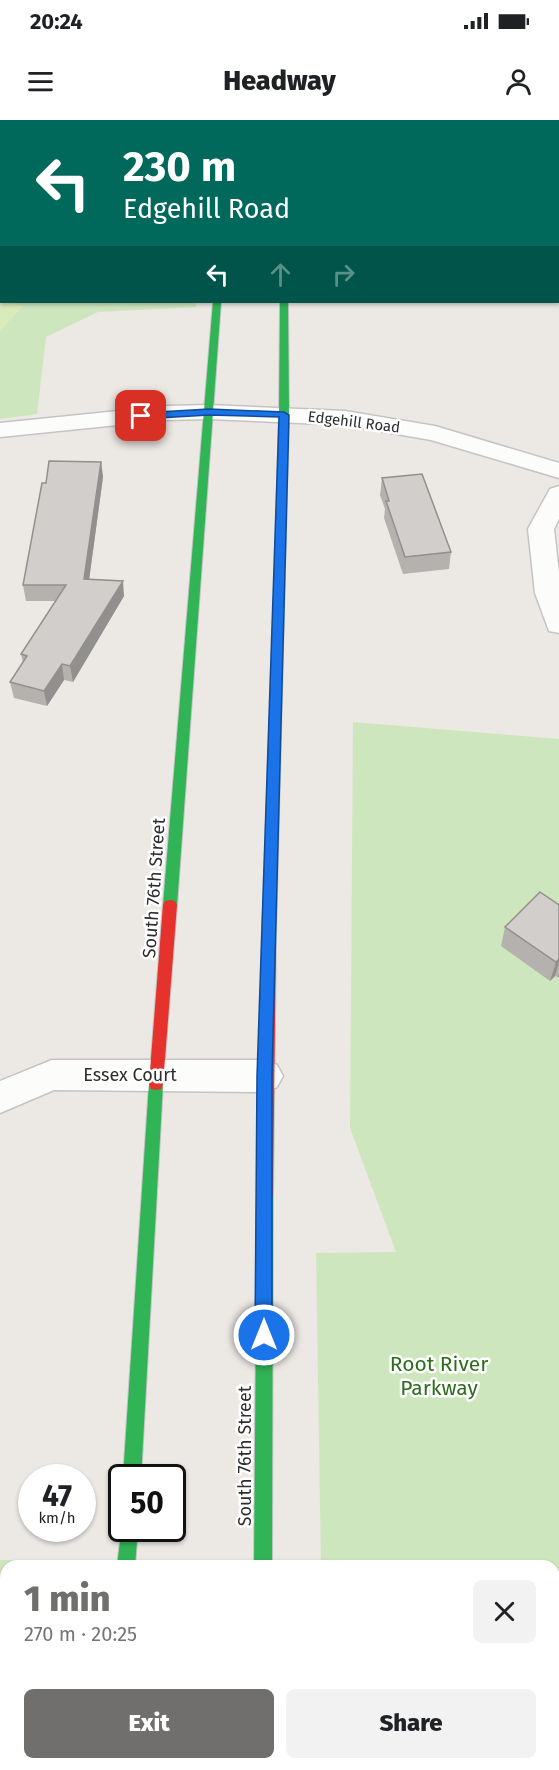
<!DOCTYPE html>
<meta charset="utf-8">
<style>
:root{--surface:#fff;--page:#f2f2f2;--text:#202124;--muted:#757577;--accent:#706f6e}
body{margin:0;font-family:"Fira Sans",sans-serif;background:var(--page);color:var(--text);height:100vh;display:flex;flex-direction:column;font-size:22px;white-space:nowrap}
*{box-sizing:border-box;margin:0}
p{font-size:20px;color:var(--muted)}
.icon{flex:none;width:33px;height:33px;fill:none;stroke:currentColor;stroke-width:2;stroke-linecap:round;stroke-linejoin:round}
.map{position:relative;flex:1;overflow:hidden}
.details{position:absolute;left:0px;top:1440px;width:560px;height:210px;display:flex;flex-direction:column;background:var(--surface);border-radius:18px 18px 0 0;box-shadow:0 2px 4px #0004}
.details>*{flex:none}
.top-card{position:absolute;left:0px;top:0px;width:560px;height:183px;box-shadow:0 2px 4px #0004;background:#00695c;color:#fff;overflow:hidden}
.speed{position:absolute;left:18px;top:1344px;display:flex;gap:12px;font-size:30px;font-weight:700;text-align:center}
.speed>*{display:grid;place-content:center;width:78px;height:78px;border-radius:50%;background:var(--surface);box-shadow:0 2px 4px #0004;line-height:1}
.speed small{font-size:15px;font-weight:400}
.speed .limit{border:3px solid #111;border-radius:9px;background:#fff;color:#111}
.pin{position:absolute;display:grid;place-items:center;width:51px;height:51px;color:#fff;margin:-26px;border-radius:12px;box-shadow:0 3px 9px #0006}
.me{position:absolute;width:66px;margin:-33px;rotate:0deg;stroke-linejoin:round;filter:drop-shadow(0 0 4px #0008)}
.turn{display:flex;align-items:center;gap:21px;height:126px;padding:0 24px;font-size:27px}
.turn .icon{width:78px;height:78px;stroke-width:2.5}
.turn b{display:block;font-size:42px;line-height:51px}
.lanes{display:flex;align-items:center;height:57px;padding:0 24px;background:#0003;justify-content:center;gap:30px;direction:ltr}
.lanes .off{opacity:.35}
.round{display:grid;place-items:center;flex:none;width:63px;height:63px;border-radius:9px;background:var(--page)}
.headline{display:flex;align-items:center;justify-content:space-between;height:102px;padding:0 24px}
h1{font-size:36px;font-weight:800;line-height:45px;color:var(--accent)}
.primary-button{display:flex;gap:12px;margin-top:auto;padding:12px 24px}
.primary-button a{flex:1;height:69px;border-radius:9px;background:var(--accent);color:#fff;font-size:24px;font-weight:800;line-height:69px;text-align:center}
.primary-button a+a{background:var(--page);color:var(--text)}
.status{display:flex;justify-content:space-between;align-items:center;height:42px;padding:0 30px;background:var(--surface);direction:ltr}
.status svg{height:16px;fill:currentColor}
header{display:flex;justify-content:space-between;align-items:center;height:78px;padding:0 24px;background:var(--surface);font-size:27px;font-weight:800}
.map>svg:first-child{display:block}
.green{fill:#cee6be}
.pitch{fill:#d9eabb}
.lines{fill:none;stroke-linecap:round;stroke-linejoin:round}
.street-casing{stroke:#c5c4c5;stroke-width:3}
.fast-casing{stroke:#c5c4c5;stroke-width:2}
.slow-casing{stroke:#c5c4c5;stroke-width:2}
.jam-casing{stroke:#c5c4c5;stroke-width:2}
.street{fill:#fcfcfb;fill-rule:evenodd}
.fast{fill:#30b455;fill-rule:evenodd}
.slow{fill:#ff9f0a;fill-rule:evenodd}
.jam{fill:#e5322d;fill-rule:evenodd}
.wall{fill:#b4b1af}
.shaded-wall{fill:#92908e}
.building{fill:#d1cecb;stroke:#92908e;stroke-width:1.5}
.route{fill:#1a73e8;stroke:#114b97;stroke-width:1.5}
.labels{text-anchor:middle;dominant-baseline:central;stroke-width:5;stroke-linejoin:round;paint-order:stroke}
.far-street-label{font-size:15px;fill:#2e2e2e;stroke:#fff}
.street-label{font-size:18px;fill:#2e2e2e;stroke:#fff}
.near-park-label{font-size:21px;fill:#2c6e1b;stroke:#fff}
</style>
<div class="status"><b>20:24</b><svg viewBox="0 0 49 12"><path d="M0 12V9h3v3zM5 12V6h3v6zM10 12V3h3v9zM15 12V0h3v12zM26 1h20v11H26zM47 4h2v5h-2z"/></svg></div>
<header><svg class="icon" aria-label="menu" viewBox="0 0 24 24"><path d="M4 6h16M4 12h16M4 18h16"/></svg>Headway<svg class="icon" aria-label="person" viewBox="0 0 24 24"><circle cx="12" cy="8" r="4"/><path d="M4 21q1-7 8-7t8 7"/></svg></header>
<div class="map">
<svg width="559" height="1650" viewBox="0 0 559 1650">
<rect width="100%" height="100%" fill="#ece8e4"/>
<g class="green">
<polygon points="0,105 2,182 196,182 196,187 98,192 46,217 37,294 0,299"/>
<polygon points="353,602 559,619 559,1650 325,1650 324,1644 554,1644 554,1446 321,1446 316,1133 396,1132 350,1008"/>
<polygon points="0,1440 89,1441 89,1446 6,1446 6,1644 71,1644 71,1650 0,1650"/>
</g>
<polygon class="pitch" points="0,177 2,182 12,182 23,186 0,211"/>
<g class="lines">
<g class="street-casing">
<g id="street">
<polygon points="23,0 41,0 22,2"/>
<rect x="0" y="23" width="2" height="12"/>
<polygon points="209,285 345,291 435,306 559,343 559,358 431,320 345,305 209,299 167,300 0,317 0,303 167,286"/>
<polygon points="559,366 559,399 554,409 559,453 559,513 549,511 535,473 528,409 550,369"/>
<polygon points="52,940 265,940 277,945 283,956 277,967 265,972 54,970 0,993 0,961"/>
</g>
</g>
<g class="fast-casing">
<g id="fast">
<rect x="224" y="0" width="8" height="2"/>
<polygon points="213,182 221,182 177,785 175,789 165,789 163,785"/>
<polygon points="280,182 288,182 289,295 285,449 280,453 275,449 279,295"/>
<polygon points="156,958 161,959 163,964 141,1358 123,1358 149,964 151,959"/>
<polygon points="265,1068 270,1070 273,1075 272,1446 254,1446 257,1075 260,1070"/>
<polygon points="122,1405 122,1408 138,1408 135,1446 117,1446"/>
<rect x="252" y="1644" width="20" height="6"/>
</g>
</g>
<g class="slow-casing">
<g id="slow">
<polygon points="280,445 285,449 276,815 274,819 264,819 262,815 275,449"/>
<polygon points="104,1644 124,1644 123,1650 103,1650"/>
</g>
</g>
<g class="jam-casing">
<g id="jam">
<rect x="280" y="0" width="8" height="2"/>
<polygon points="170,780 175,781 177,785 163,964 161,969 156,970 151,969 149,964 163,785 165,781"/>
<polygon points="269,810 274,811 276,815 273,1075 270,1080 265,1082 260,1080 257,1075 262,815 264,811"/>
</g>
</g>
<use href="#street" class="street"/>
<use href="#fast" class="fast"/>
<use href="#slow" class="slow"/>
<use href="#jam" class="jam"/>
</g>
<g class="wall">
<polygon points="101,342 103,357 89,460 124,476 73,562 64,560 47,586 14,578 10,562 23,543 21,534 56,481 26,481 23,465 46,363"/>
<polygon points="382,358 451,432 449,449 403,454 384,398 385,389 380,375"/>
<polygon points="559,785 559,858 555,856 550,861 501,826 505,807"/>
</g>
<g class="shaded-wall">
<polygon points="101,342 103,357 87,475 84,459"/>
<polygon points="123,461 124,476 73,562 70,546"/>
<polygon points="62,544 64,560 47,586 44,571"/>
<polygon points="559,839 559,843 555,856 550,861 556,842"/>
</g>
<g class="building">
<polygon points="79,0 122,0 122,2 78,2"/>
<polygon points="49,341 101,342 84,459 123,461 70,546 62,544 44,571 10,562 27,536 21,534 66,465 23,465 42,363 46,363"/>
<polygon points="422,354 451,432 405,437 386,381 389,381 382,358"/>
<polygon points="540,772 559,785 559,839 556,842 505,807"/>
</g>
<polygon class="route" points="209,289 284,292 289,295 272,956 272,1215 270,1220 264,1223 258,1220 255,1215 257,956 279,297 209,295 141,299 136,296 141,293"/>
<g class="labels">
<g class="far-street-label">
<text transform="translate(354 302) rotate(7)">Edgehill Road</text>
</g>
<g class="street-label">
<text transform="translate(154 768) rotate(-86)">South 76th Street</text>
<text x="130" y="955">Essex Court</text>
<text transform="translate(245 1336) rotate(-90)">South 76th Street</text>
</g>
<g class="near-park-label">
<text x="439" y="1244">Root River<tspan x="439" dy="24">Parkway</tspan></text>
</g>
</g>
</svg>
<div class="speed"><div>47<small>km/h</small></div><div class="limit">50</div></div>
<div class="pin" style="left:141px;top:296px;background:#d93025"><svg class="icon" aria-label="arrive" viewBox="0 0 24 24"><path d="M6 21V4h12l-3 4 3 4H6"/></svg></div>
<svg class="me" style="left:264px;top:1215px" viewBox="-20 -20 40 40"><circle r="17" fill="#1a73e8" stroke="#fff" stroke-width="3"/><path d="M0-11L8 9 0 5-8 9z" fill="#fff"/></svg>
<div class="top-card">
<div class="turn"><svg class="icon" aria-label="left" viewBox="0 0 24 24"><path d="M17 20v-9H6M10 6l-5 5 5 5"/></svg><div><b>230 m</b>Edgehill Road</div></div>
<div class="lanes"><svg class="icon" aria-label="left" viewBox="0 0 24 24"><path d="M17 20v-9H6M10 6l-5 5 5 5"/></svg><svg class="icon off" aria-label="ahead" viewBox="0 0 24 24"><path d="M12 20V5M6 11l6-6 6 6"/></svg><svg class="icon off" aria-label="right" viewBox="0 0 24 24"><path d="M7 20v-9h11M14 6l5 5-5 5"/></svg></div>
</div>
<section class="details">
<div class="headline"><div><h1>1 min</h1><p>270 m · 20:25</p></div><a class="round"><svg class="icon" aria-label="close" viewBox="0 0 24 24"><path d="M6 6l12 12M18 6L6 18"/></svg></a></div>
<div class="primary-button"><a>Exit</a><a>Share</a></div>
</section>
</div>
